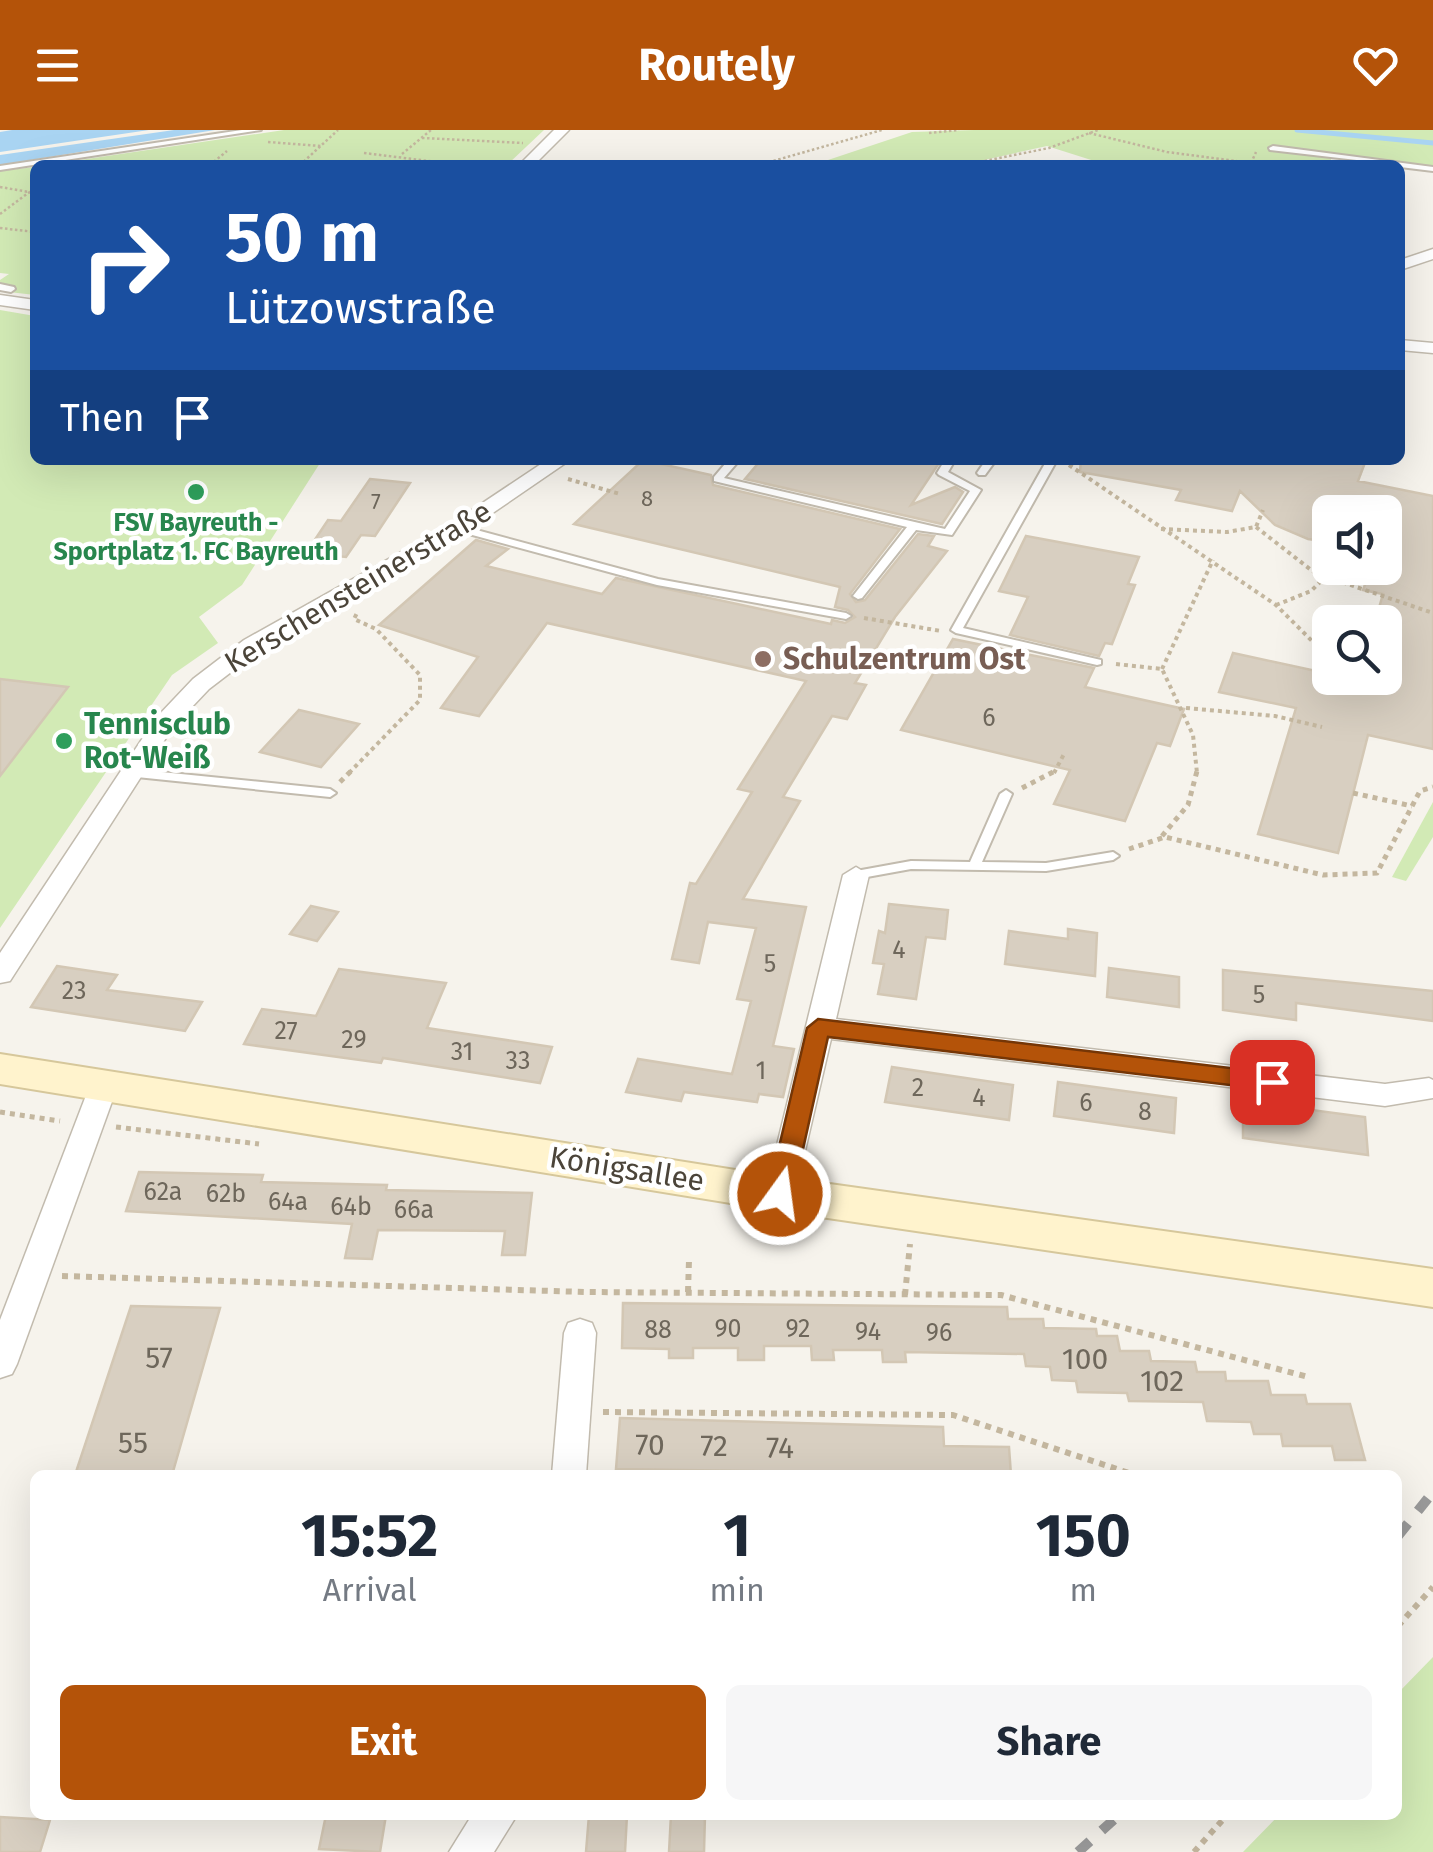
<!DOCTYPE html>
<meta charset="utf-8">
<style>
:root{--surface:#fff;--page:#f6f6f7;--text:#1f2937;--muted:#747a83;--accent:#b45309}
body{margin:0;font-family:"Fira Sans",sans-serif;background:var(--page);color:var(--text);height:100vh;display:flex;flex-direction:column;font-size:38px;white-space:nowrap}
*{box-sizing:border-box;margin:0}
p{font-size:32px;color:var(--muted)}
.icon{flex:none;width:55px;height:55px;fill:none;stroke:currentColor;stroke-width:2;stroke-linecap:round;stroke-linejoin:round}
.map{position:relative;flex:1;overflow:hidden}
.details{position:absolute;left:30px;top:1340px;width:1372px;height:350px;display:flex;flex-direction:column;background:var(--surface);border-radius:15px;box-shadow:0 10px 40px #0002}
.details>*{flex:none}
.top-card{position:absolute;left:30px;top:30px;width:1375px;height:305px;border-radius:15px;box-shadow:0 10px 40px #0002;background:#1a4fa0;color:#fff;overflow:hidden}
.fabs{position:absolute;left:1312px;top:365px;display:grid;gap:20px}
.fabs a{display:grid;place-items:center;width:90px;height:90px;border-radius:15px;background:var(--surface);box-shadow:0 10px 40px #0002;font-size:50px}
.pin{position:absolute;display:grid;place-items:center;width:85px;height:85px;color:#fff;margin:-42px;border-radius:20px;box-shadow:0 5px 15px #0006}
.me{position:absolute;width:110px;margin:-55px;rotate:14deg;stroke-linejoin:round;filter:drop-shadow(0 0 8px #0008)}
.turn{display:flex;align-items:center;gap:35px;height:210px;padding:0 30px;font-size:45px}
.turn .icon{width:130px;height:130px;stroke-width:2.5}
.turn b{display:block;font-size:70px;line-height:85px}
.then{display:flex;align-items:center;height:95px;padding:0 30px;background:#0003;gap:20px;font-size:38px}
.eta{display:flex;justify-content:space-evenly;align-items:center;height:170px;text-align:center}
.eta b{font-size:60px;font-weight:700;line-height:70px}
.cta{display:flex;gap:20px;margin-top:auto;padding:20px 30px}
.cta a{flex:1;height:115px;border-radius:15px;background:var(--accent);color:#fff;font-size:40px;font-weight:700;line-height:115px;text-align:center}
.cta a+a{background:var(--page);color:var(--text)}
header{display:flex;justify-content:space-between;align-items:center;height:130px;padding:0 30px;background:var(--accent);color:#fff;font-size:45px;font-weight:700}
.map>svg:first-child{display:block}
.green{fill:#d2eab5}
.water{fill:#a9d4f2}
.lines{fill:none;stroke-linecap:round;stroke-linejoin:round}
.stream{stroke:#a9d4f2;stroke-width:5}
.canal{fill:#a9d4f2;fill-rule:evenodd}
.building{fill:#d8cfc1;stroke:#d3c7b4;stroke-width:2.5}
.lane-casing{stroke:#c2bbae;stroke-width:4}
.street-casing{stroke:#c2bbae;stroke-width:3}
.secondary-casing{stroke:#d6c79b;stroke-width:4}
.path-far3{stroke:#c4b79f;stroke-width:2.5;stroke-dasharray:2.5 2.5;stroke-linecap:butt}
.path-far2{stroke:#c4b79f;stroke-width:4;stroke-dasharray:4 4;stroke-linecap:butt}
.path-far1{stroke:#c4b79f;stroke-width:5;stroke-dasharray:5 5;stroke-linecap:butt}
.path{stroke:#c4b79f;stroke-width:6;stroke-dasharray:6 6;stroke-linecap:butt}
.lane{fill:#fff;fill-rule:evenodd}
.street{fill:#fff;fill-rule:evenodd}
.secondary{fill:#fff3cd;fill-rule:evenodd}
.rail{stroke:#9a9a9a;stroke-width:10;stroke-dasharray:16 16;stroke-linecap:butt}
.route{fill:#b45309;stroke:#753606;stroke-width:2.5}
.leisure-dot{fill:#2e9e5b;stroke:#fff;stroke-width:4}
.education-dot{fill:#8d6e63;stroke:#fff;stroke-width:4}
.labels{text-anchor:middle;dominant-baseline:central;stroke-width:9;stroke-linejoin:round;paint-order:stroke}
.far-number-label{font-size:22px;fill:#6e675b}
.far-leisure-label{font-size:25px;font-weight:bold;fill:#27864d;stroke:#fff}
.number-label{font-size:25px;fill:#6e675b}
.street-label{font-size:30px;fill:#4b4439;stroke:#fff}
.education-label{font-size:30px;font-weight:bold;fill:#785e54;stroke:#fff;text-anchor:start}
.leisure-label{font-size:30px;font-weight:bold;fill:#27864d;stroke:#fff;text-anchor:start}
.near-number-label{font-size:30px;fill:#6e675b}
</style>
<header><svg class="icon" aria-label="menu" viewBox="0 0 24 24"><path d="M4 6h16M4 12h16M4 18h16"/></svg>Routely<svg class="icon" aria-label="heart" viewBox="0 0 24 24"><path d="M12 20l-8-8c-3-5 5-10 8-4 3-6 11-1 8 4z"/></svg></header>
<div class="map">
<svg width="1433" height="1722" viewBox="0 0 1433 1722">
<rect width="100%" height="100%" fill="#f6f3ec"/>
<g class="green">
<polygon points="284,0 544,0 507,35 46,35"/>
<polygon points="974,0 1433,0 1433,37 1341,24 1331,27 1331,35 1107,35 1047,16 961,35 813,35 912,2"/>
<polygon points="35,37 35,165 0,161 0,150 9,144 0,143 0,41"/>
<polygon points="0,180 35,186 35,330 322,330 242,455 199,487 218,513 172,545 0,798"/>
<polygon points="1433,672 1433,707 1406,751 1392,747"/>
<polygon points="1433,1527 1433,1722 1243,1722 1279,1685 1398,1685 1398,1563"/>
</g>
<polygon class="water" points="12,0 149,0 0,22 0,2"/>
<g class="lines">
<polyline class="stream" points="1297,0 1433,13"/>
<polygon class="canal" points="174,0 215,0 0,35 0,25"/>
</g>
<g class="building">
<polygon points="643,330 711,345 713,355 900,399 850,464 856,472 865,470 918,404 934,406 928,416 947,421 895,487 855,553 866,555 847,589 832,586 783,667 800,671 743,769 806,777 773,916 794,919 783,967 759,964 757,972 684,962 681,971 626,962 638,929 732,944 751,871 737,869 756,798 708,792 699,833 672,829 690,753 696,754 752,662 738,659 806,551 547,493 479,586 441,578 478,527 379,495 476,410 508,419 486,436 602,464 616,448 831,494 832,490 845,493 855,487 848,480 835,477 840,457 574,394"/>
<polygon points="761,330 941,330 911,375 955,357 963,362 942,394 745,349"/>
<polygon points="1081,330 1366,330 1358,351 1433,366 1433,619 1368,605 1338,723 1258,704 1296,578 1219,562 1233,523 1330,544 1330,560 1334,548 1385,548 1385,492 1375,492 1383,464 1363,460 1371,438 1385,438 1385,382 1330,382 1330,412 1308,409 1275,395 1240,361 1232,381 1176,370 1181,360 1080,342"/>
<polygon points="370,349 410,353 375,406 361,405 346,427 306,423 328,390 341,391"/>
<polygon points="1026,406 1139,427 1128,454 1135,455 1112,514 1105,513 1099,526 1010,505 1028,467 999,461"/>
<polygon points="953,509 1094,538 1085,557 1184,579 1170,616 1157,613 1125,691 1054,674 1070,640 901,600"/>
<polygon points="0,549 68,557 0,646"/>
<polygon points="299,580 359,594 321,637 260,622"/>
<polygon points="889,774 948,780 945,809 926,807 916,869 878,864 884,834 873,833 879,801 885,803"/>
<polygon points="311,776 338,782 317,811 290,804"/>
<polygon points="1068,799 1097,803 1095,846 1005,834 1009,801 1068,809"/>
<polygon points="57,836 117,845 107,860 202,872 185,901 31,877"/>
<polygon points="1109,838 1179,847 1179,877 1107,867"/>
<polygon points="339,839 446,853 427,898 552,917 540,953 383,928 381,933 244,914 262,879 316,886"/>
<polygon points="1223,840 1433,861 1433,891 1296,873 1296,890 1223,880"/>
<polygon points="892,937 1013,955 1009,990 885,972"/>
<polygon points="1058,952 1176,968 1174,1003 1054,986"/>
<polygon points="1243,971 1365,987 1368,1025 1243,1008"/>
<polygon points="139,1042 263,1045 261,1052 387,1055 386,1060 532,1063 525,1125 502,1125 505,1101 378,1100 372,1129 345,1128 352,1094 126,1081"/>
<polygon points="623,1173 1007,1177 1008,1189 1043,1189 1044,1198 1096,1199 1097,1206 1117,1206 1120,1221 1149,1221 1151,1231 1195,1232 1197,1242 1225,1242 1226,1251 1268,1251 1271,1265 1305,1265 1307,1274 1350,1274 1365,1330 1335,1330 1332,1316 1283,1316 1281,1304 1254,1304 1251,1292 1207,1291 1203,1272 1129,1271 1127,1263 1078,1262 1076,1251 1052,1250 1050,1237 1026,1236 1024,1224 905,1222 906,1232 883,1232 882,1220 833,1220 834,1230 812,1230 811,1216 764,1216 764,1230 738,1230 738,1218 693,1218 693,1228 669,1228 669,1219 622,1218"/>
<polygon points="131,1176 220,1178 172,1345 75,1345"/>
<polygon points="620,1288 943,1297 944,1316 1009,1317 1011,1345 616,1339"/>
<polygon points="326,1685 386,1685 380,1722 319,1719"/>
<polygon points="589,1685 627,1685 625,1722 586,1722"/>
<polygon points="671,1685 705,1685 704,1722 669,1722"/>
<polygon points="0,1687 50,1690 40,1722 0,1722"/>
</g>
<g class="lines">
<g class="lane-casing">
<g id="lane">
<polygon points="242,0 261,0 0,40 0,36"/>
<polygon points="1273,16 1433,37 1433,41 1400,37 1400,35 1270,20 1269,18"/>
<polygon points="0,154 14,157 15,159 11,162 0,160"/>
<polygon points="716,330 732,330 737,333 724,348 945,399 970,361 939,345 937,343 945,330 955,330 948,342 981,360 952,405 916,400 862,468 858,469 853,466 907,397 714,351 714,347 725,334"/>
<polygon points="986,330 996,330 985,345 979,345 977,343"/>
<polygon points="1047,330 1057,330 963,498 1101,530 1101,534 1097,535 956,503 951,500"/>
<polygon points="458,395 658,449 846,483 851,486 846,489 657,455 454,400 454,396"/>
<polygon points="131,639 330,659 336,663 330,667 127,646 125,643"/>
<polygon points="1006,660 1012,664 982,732 1046,733 1113,722 1119,726 1113,730 1046,741 911,739 856,749 850,745 856,741 911,731 970,732 1000,664"/>
</g>
</g>
<g class="street-casing">
<g id="street">
<polygon points="554,0 569,0 534,35 519,35"/>
<polygon points="1433,119 1433,129 1400,140 1400,130"/>
<polygon points="0,165 35,170 35,180 0,175"/>
<polygon points="1400,210 1433,213 1433,223 1400,220"/>
<polygon points="547,330 570,330 465,402 260,520 209,559 173,597 10,851 0,853 0,823 156,588 193,549 244,510 451,394"/>
<polygon points="856,737 869,745 836,889 1385,954 1429,948 1433,950 1433,968 1385,976 831,909 795,1064 791,1072 780,1076 769,1072 765,1064 843,745"/>
<polygon points="104,944 114,948 118,955 17,1234 12,1244 0,1248 0,1190 90,955 94,948"/>
<polygon points="580,1189 592,1193 596,1203 586,1345 552,1345 564,1203 568,1193"/>
<polygon points="472,1685 517,1685 494,1722 449,1722"/>
</g>
</g>
<g class="secondary-casing">
<polygon id="secondary" points="0,924 780,1047 1433,1139 1433,1177 780,1081 0,954"/>
</g>
<g class="path-far3">
<polyline points="929,3 959,0"/>
<polyline points="1089,3 1167,22 1251,33 1256,22"/>
<polyline points="422,8 523,13"/>
<polyline points="268,12 321,16"/>
<polyline points="364,23 461,35"/>
<polyline points="402,24 431,0"/>
<polyline points="210,35 227,21"/>
<polyline points="300,35 338,0"/>
<polyline points="759,35 882,0"/>
<polyline points="965,35 1049,18 1098,0"/>
<polyline points="0,57 35,63"/>
<polyline points="0,84 35,58"/>
<polyline points="0,98 35,102"/>
</g>
<g class="path-far2">
<polyline points="1069,335 1276,475 1330,529"/>
<polyline points="568,349 620,364"/>
<polyline points="1256,397 1315,443 1433,483"/>
<polyline points="1161,399 1227,402 1256,397 1263,380"/>
<polyline points="1276,475 1311,461 1322,450"/>
<polyline points="864,488 941,501"/>
<polyline points="1116,534 1162,539 1193,605 1197,643"/>
<polyline points="1162,539 1213,430"/>
<polyline points="1186,578 1275,586 1322,597"/>
<polyline points="349,643 420,570 420,545 376,499 354,489 357,483"/>
<polyline points="1054,643 1064,624"/>
</g>
<g class="path-far1">
<polyline points="340,652 351,641"/>
<polyline points="1022,658 1055,641"/>
<polyline points="1353,663 1412,676"/>
<polyline points="1162,706 1188,675 1197,641"/>
<polyline points="1129,719 1165,707 1323,745 1377,743 1420,661 1433,657"/>
<polyline points="0,982 60,991"/>
<polyline points="116,997 259,1014"/>
</g>
<g class="path">
<polyline points="62,1146 585,1162 1001,1165 1308,1247"/>
<polyline points="688,1162 689,1130"/>
<polyline points="905,1165 910,1114"/>
<polyline points="603,1282 953,1285 1135,1345"/>
<polyline points="1398,1496 1433,1457"/>
<polyline points="1194,1722 1227,1685"/>
</g>
<use href="#lane" class="lane"/>
<use href="#street" class="street"/>
<use href="#secondary" class="secondary"/>
<g class="rail">
<polyline points="1398,1406 1433,1362"/>
<polyline points="1078,1722 1119,1685"/>
</g>
</g>
<polygon class="route" points="818,889 1272,943 1283,952 1272,960 828,907 793,1064 780,1073 768,1064 807,898"/>
<g class="leisure-dot">
<circle cx="196" cy="362" r="10"/>
<circle cx="64" cy="611" r="10"/>
</g>
<circle class="education-dot" cx="763" cy="529" r="10"/>
<g class="labels">
<g class="far-number-label">
<text x="647" y="368">8</text>
<text x="376" y="371">7</text>
</g>
<g class="far-leisure-label">
<text x="196" y="393">FSV Bayreuth -<tspan x="196" dy="29">Sportplatz 1. FC Bayreuth</tspan></text>
</g>
<g class="number-label">
<text x="989" y="588">6</text>
<text x="899" y="820">4</text>
<text x="770" y="834">5</text>
<text x="74" y="861">23</text>
<text x="1259" y="865">5</text>
<text x="286" y="901">27</text>
<text x="354" y="910">29</text>
<text x="462" y="922">31</text>
<text x="518" y="931">33</text>
<text x="761" y="941">1</text>
<text x="918" y="958">2</text>
<text x="979" y="968">4</text>
<text x="1086" y="973">6</text>
<text x="1145" y="982">8</text>
<text x="163" y="1062">62a</text>
<text x="226" y="1064">62b</text>
<text x="288" y="1072">64a</text>
<text x="351" y="1077">64b</text>
<text x="414" y="1080">66a</text>
<text x="728" y="1199">90</text>
<text x="798" y="1199">92</text>
<text x="658" y="1200">88</text>
<text x="868" y="1202">94</text>
<text x="939" y="1203">96</text>
</g>
<g class="street-label">
<text transform="translate(358 457) rotate(-31)">Kerschensteinerstraße</text>
<text transform="translate(627 1039) rotate(9)">Königsallee</text>
</g>
<g class="education-label">
<text x="783" y="529">Schulzentrum Ost</text>
</g>
<g class="leisure-label">
<text x="84" y="594">Tennisclub<tspan x="84" dy="34">Rot-Weiß</tspan></text>
</g>
<g class="near-number-label">
<text x="159" y="1228">57</text>
<text x="1085" y="1229">100</text>
<text x="1162" y="1251">102</text>
<text x="133" y="1313">55</text>
<text x="650" y="1315">70</text>
<text x="714" y="1316">72</text>
<text x="780" y="1318">74</text>
</g>
</g>
</svg>
<div class="fabs">
<a><svg class="icon" aria-label="sound" viewBox="0 0 24 24"><path d="M4 9h4l5-4v14l-5-4H4zM17 9q2 3 0 6"/></svg></a>
<a><svg class="icon" aria-label="search" viewBox="0 0 24 24"><circle cx="10" cy="10" r="6"/><path d="M15 15l6 6"/></svg></a>
</div>
<div class="pin" style="left:1272px;top:952px;background:#d93025"><svg class="icon" aria-label="arrive" viewBox="0 0 24 24"><path d="M6 21V4h12l-3 4 3 4H6"/></svg></div>
<svg class="me" style="left:780px;top:1064px" viewBox="-20 -20 40 40"><circle r="17" fill="#b45309" stroke="#fff" stroke-width="3"/><path d="M0-11L8 9 0 5-8 9z" fill="#fff"/></svg>
<div class="top-card">
<div class="turn"><svg class="icon" aria-label="right" viewBox="0 0 24 24"><path d="M7 20v-9h11M14 6l5 5-5 5"/></svg><div><b>50 m</b>Lützowstraße</div></div>
<div class="then">Then<svg class="icon" aria-label="arrive" viewBox="0 0 24 24"><path d="M6 21V4h12l-3 4 3 4H6"/></svg></div>
</div>
<section class="details">
<div class="eta">
<div><b>15:52</b><p>Arrival</p></div>
<div><b>1</b><p>min</p></div>
<div><b>150</b><p>m</p></div>
</div>
<div class="cta"><a>Exit</a><a>Share</a></div>
</section>
</div>
